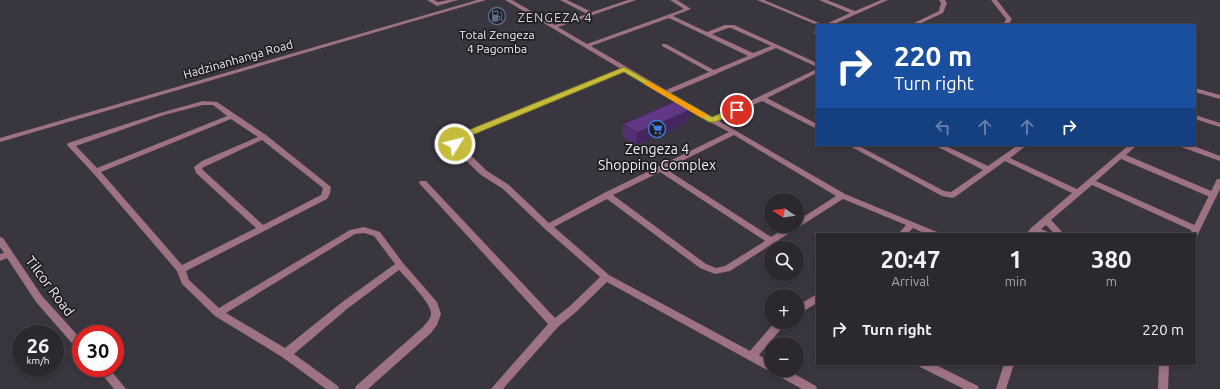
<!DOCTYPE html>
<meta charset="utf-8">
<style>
:root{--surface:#2c282f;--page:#38343b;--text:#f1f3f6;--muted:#a6a6aa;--line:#48444b}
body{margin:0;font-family:Ubuntu,sans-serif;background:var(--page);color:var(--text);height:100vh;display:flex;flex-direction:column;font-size:15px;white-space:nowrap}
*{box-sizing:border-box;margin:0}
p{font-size:13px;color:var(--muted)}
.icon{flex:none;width:22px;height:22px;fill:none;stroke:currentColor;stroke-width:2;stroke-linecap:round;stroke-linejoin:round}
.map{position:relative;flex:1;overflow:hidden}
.drawer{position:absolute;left:816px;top:233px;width:380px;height:132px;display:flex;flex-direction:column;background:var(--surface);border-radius:0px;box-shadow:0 2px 6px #0003,0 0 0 1px var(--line)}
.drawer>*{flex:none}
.guide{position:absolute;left:816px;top:24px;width:380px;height:122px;border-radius:0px;box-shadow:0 2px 6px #0003,0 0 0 1px var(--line);background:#1a4fa0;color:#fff;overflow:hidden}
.needle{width:26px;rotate:283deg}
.fabs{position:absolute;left:764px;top:193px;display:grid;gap:8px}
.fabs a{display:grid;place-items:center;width:40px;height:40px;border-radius:50%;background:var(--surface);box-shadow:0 2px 6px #0003,0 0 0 1px var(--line);font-size:20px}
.speed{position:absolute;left:12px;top:325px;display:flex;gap:8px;font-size:20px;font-weight:700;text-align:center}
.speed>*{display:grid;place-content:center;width:52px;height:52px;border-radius:50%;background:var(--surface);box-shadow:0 2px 6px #0003,0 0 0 1px var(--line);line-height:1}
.speed small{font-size:10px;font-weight:400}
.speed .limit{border:6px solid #d22;background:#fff;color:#111}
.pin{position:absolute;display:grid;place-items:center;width:34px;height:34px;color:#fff;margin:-17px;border:2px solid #fff;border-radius:50%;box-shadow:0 1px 4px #0007}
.me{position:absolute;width:44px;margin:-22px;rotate:54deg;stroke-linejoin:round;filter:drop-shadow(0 0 3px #0008)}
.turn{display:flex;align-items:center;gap:14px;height:84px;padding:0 12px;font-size:18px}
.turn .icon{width:52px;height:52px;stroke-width:2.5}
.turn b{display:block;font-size:28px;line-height:34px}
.lanes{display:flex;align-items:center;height:38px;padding:0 12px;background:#0003;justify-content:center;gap:20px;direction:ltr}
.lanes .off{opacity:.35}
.eta{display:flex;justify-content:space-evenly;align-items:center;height:68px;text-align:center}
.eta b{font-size:24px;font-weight:700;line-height:28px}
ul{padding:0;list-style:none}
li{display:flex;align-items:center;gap:12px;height:56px;padding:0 12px}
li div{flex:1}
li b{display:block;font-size:15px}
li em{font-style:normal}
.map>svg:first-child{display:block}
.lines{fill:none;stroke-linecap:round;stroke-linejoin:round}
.minor{fill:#9d7282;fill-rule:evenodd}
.tertiary{fill:#9d7282;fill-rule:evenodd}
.wall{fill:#533073}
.shaded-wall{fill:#43275e}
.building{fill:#603886;stroke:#43275e}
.route{fill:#c6bc3c;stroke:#817a27}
.slow{fill:#f59e0b}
.labels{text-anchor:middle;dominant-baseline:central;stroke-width:3.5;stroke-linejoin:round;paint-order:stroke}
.far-poi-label{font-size:12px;fill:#f3f0f6;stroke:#201e23}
.far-street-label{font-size:12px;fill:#f3f0f6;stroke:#201e23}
.far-quarter-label{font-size:13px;letter-spacing:1px;fill:#d4cfdb;stroke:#201e23}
.poi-label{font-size:14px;fill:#f3f0f6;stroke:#201e23}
.street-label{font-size:14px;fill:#f3f0f6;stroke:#201e23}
</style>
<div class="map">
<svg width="1220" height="389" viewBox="0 0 1220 389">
<rect width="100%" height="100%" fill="#3a363f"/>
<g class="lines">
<g class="minor">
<polygon points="427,0 434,0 438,2 448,0 458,0 437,6"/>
<path d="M505,0H512L555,25L587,14L560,0H567L592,12L628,0H636L558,27L587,44L684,9L670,0H677L691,9L673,16L707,32L725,25H734L817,63V67L776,48L718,73L717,74L714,75L671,93L714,118L817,69V73L767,98L817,124V129L762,101L719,121L845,194L937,232L938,234H926L913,228L907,234H898L906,225L843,199L730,271L715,274L700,268L607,199L554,227L609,275L750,351L775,322H787L759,355L771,362V370H787L816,386L817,389H802L773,373L772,371L767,370L607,282L576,312L558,327L503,389H491L548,324L419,183L420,181H426L555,318L570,306L600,277L545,229L503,189L481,175L452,147L451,142L459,134L621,69ZM669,18L748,56L714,70L666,44H662V46L709,72L666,90L591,46ZM728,28H731L771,46L753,53L712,34ZM625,71L709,121L710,122L729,132L604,193L549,223L509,185L487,171L459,144V143L465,138ZM734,135L836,196L797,221V226H789L771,237L666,169ZM660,172L765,241L725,266L716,268L706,264L613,195Z"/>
<polygon points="757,0 764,0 824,25 817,25"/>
<polygon points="819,0 827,0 855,11 881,0 888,0 832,25 824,25 850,13"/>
<polygon points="939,0 945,0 947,3 943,13 917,25 910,25 939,11 941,3"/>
<polygon points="991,0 997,0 1011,18 1012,19 1009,24 1000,25 1005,22 1006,19"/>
<polygon points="817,29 817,35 814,33 815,30"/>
<polygon points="1195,88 1220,95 1220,99 1195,92"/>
<path d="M203,101L217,102L266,135L331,187L330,193L327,199L186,271L189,280L219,308L350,230L364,227L380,232L403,263L437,302L441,314L437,325L431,333L368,389H355L356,386L423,327C426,323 431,319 431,313C431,303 407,279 399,270L347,309L294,354L338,386L339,389H326L282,357L215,316L182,284L177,271L93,173L67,145L68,143L160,113ZM203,105H213L227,116L97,168L76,146L164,115ZM231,119L258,137L202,161L194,167L196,173L256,228L182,265L101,172ZM262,140L323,188L321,195L263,225L203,170L202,168ZM364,233L374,236L395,264L341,303L285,348L226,313L355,234Z"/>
<polygon points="1195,115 1220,123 1220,127 1195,119"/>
<polygon points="848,145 857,145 944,191 951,192 983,170 934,145 944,145 988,166 1018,145 1027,145 1010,158 1077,189 1129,145 1137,145 1126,155 1216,193 1217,195 1216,197 1210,197 1121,159 1096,181 1199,227 1200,229 1199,231 1193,231 1092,185 1051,220 1064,234 1055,234 1046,225 1041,229 1048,232 1049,234 1026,234 1031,228 1072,193 1005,161 955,197 952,198 942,196"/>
<polygon points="1180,145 1191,145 1220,156 1220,161 1181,147"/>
<polygon points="817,294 817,303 797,315 797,306"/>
<polygon points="919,364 934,364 978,386 979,389 964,389 920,367"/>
<polygon points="1004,364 1014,364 1006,389 996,389"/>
</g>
<g class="tertiary">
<polygon points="477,0 486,0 0,142 0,138"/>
<polygon points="1217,179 1220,179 1220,189 1198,234 1195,237 1195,234 1190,234"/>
<polygon points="0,237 3,238 42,296 81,339 81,350 77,349 36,302 7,258 0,261 0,254 4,253 0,247"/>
<polygon points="1159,364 1169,364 1168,389 1158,389"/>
<polygon points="97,368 109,368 126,389 114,389"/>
</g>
</g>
<polygon class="wall" points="688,122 636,146 623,136 623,124"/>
<polygon class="shaded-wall" points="690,110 688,122 636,146 637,133"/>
<polygon class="building" points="676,101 690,110 637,133 623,124"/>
<polygon class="route" points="624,67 712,117 734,108 737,107 741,110 715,122 709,122 624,72 465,138 460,141 458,146 455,146 450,144 454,138 459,134"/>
<polygon class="slow" points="648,81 706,114 707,115 703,118 700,117 646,85 645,83"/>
<defs>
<g id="fuel-ring" transform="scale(0.9)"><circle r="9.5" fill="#201e23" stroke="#5c6f8a" stroke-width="1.5"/><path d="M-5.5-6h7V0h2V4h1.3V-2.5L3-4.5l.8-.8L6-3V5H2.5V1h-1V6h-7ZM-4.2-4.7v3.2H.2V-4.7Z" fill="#5c6f8a"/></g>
<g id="supermarket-ring" transform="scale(0.9)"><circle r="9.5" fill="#201e23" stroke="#3f7fe0" stroke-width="1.5"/><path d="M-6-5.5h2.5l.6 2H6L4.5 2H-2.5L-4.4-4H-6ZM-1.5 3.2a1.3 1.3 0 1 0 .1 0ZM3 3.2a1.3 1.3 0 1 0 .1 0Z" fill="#3f7fe0"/></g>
</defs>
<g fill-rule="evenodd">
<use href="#fuel-ring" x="497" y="16"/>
<use href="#supermarket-ring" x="657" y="129"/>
</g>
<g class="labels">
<g class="far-poi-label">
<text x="497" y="34">Total Zengeza<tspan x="497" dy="14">4 Pagomba</tspan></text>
</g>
<g class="far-street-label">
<text transform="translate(238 59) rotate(-16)">Hadzinanhanga Road</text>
</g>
<g class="far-quarter-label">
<text x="555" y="17">ZENGEZA 4</text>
</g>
<g class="poi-label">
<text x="657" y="149">Zengeza 4<tspan x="657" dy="16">Shopping Complex</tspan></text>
</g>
<g class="street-label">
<text transform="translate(50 286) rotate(53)">Tilcor Road</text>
</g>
</g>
</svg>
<div class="fabs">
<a><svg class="needle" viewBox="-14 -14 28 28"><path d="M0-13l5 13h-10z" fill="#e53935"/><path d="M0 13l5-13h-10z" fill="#a6a6aa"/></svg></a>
<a><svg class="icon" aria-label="search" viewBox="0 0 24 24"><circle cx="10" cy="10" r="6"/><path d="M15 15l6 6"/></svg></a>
<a>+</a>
<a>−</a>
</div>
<div class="speed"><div>26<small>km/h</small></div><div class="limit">30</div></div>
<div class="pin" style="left:737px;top:110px;background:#d93025"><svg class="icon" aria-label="arrive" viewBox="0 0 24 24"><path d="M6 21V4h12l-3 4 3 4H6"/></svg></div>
<svg class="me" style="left:455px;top:144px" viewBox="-20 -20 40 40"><circle r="17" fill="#c6bc3c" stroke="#fff" stroke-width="3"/><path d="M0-11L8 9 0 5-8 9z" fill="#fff"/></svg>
<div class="guide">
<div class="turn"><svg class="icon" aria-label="right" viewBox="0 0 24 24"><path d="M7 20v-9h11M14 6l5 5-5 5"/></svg><div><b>220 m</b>Turn right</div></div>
<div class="lanes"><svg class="icon off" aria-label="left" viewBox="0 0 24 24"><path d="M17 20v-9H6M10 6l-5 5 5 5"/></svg><svg class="icon off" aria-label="ahead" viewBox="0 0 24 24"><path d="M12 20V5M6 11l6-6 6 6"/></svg><svg class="icon off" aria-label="ahead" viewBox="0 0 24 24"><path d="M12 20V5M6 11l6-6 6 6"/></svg><svg class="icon" aria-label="right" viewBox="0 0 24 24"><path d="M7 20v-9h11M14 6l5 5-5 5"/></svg></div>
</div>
<section class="drawer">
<div class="eta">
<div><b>20:47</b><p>Arrival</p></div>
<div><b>1</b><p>min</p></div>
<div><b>380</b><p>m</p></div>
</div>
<ul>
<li><svg class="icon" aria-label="right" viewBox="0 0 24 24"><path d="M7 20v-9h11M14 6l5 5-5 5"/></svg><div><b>Turn right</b></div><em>220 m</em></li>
</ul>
</section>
</div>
